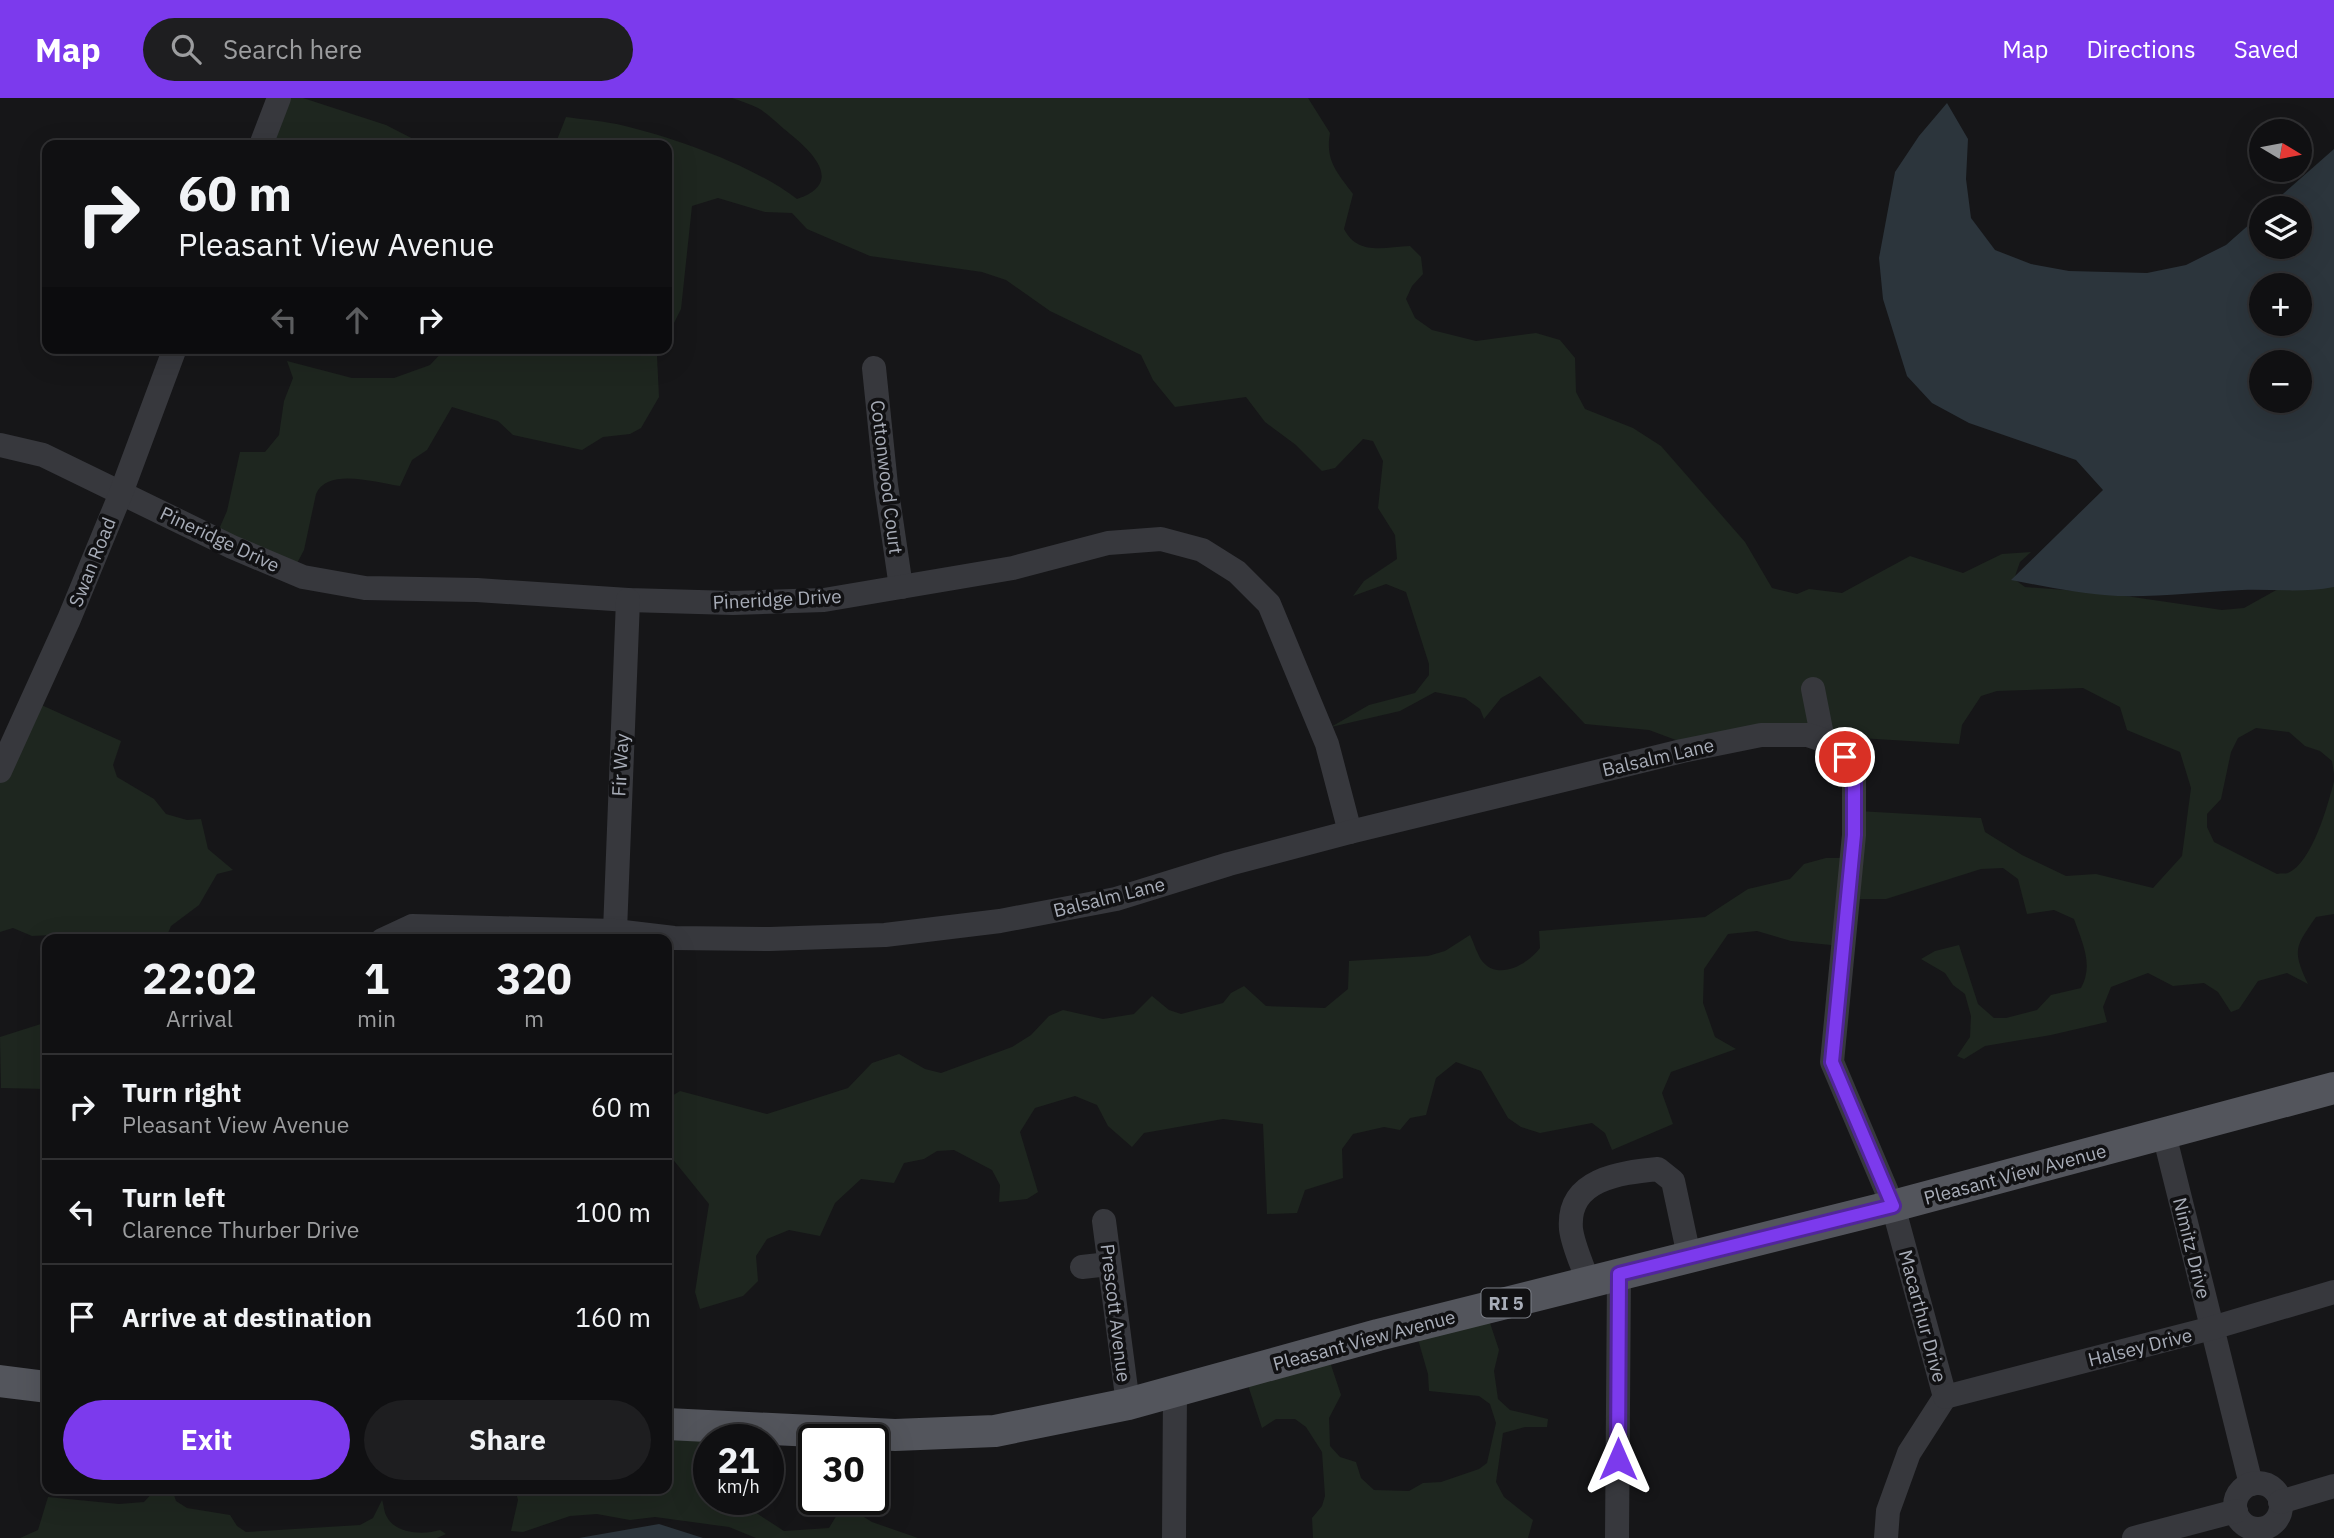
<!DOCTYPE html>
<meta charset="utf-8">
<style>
:root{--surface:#101012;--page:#1e1e20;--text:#f1f3f6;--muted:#9c9d9f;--line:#303032;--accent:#7c3aed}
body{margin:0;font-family:"IBM Plex Sans",sans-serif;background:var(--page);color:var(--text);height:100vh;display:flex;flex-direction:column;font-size:26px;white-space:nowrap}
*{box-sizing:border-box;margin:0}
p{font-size:23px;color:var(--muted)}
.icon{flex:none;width:38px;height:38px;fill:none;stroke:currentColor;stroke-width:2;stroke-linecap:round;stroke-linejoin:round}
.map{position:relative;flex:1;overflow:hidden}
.drawer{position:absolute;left:42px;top:836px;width:630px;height:560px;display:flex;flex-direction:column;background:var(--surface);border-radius:14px;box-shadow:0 7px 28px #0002,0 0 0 2px var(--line)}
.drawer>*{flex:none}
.guide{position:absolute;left:42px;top:42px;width:630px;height:214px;border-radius:14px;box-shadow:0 7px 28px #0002,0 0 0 2px var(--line);background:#101012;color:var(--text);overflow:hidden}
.needle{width:46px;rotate:100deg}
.tools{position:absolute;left:2249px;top:21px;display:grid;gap:14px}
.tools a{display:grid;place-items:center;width:63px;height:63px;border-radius:50%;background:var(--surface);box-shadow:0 7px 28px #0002,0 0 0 2px var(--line);font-size:35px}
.speed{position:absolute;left:693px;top:1326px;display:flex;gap:14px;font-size:35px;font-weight:700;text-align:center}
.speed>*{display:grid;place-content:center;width:91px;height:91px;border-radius:50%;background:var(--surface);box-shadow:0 7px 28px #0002,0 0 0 2px var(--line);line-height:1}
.speed small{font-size:18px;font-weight:400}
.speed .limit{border:4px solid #111;border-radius:10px;background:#fff;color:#111}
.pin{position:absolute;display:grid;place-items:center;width:60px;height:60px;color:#fff;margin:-30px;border:4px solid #fff;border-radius:50%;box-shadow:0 2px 7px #0007}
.me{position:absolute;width:77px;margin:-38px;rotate:0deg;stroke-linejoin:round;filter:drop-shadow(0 0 5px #0008)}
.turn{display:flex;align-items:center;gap:24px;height:147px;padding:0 21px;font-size:32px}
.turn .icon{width:91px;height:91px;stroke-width:2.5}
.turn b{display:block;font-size:49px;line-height:60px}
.lanes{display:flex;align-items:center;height:66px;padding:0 21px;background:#0003;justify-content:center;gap:35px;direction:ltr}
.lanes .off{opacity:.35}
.eta{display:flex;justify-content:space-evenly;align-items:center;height:119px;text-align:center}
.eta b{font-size:42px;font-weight:700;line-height:49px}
.cta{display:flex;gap:14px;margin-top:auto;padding:14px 21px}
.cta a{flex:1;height:80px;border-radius:42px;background:var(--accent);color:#fff;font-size:28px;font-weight:700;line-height:80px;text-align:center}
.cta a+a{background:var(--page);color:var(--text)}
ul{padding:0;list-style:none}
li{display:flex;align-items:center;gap:21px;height:105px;padding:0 21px;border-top:2px solid var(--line)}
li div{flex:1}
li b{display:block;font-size:26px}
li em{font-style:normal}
header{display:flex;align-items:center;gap:42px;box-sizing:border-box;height:98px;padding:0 35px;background:var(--accent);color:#fff}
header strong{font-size:33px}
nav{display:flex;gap:38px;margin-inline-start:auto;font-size:24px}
.search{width:490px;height:63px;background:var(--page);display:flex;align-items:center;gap:18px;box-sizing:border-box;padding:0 24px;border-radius:38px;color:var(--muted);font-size:26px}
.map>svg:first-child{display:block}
.green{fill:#1e261f}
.water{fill:#2c353c;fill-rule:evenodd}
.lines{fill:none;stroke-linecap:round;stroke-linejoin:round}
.minor{stroke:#37383d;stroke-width:24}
.major{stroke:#53555c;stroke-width:32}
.route-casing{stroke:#51269a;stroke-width:18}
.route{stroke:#7c3aed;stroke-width:12}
.labels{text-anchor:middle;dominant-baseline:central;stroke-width:7;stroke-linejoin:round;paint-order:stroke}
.shield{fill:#111113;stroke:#7b7e86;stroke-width:2}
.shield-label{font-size:18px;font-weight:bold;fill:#a8adb8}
.street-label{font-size:19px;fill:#a8adb8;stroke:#111113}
</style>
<header>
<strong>Map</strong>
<div class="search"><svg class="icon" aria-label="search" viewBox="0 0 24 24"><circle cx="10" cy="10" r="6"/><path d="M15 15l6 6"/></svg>Search here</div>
<nav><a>Map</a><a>Directions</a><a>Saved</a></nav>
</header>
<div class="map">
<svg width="2334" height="1440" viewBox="0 0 2334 1440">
<rect width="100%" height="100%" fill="#161618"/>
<g class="green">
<polygon points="283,0 303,0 386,27 425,47 447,47 459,41 470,47 264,47"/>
<path d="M732,0H1308L1330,35C1325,63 1337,74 1353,96L1344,131C1358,158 1384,149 1410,148L1421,159L1423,176L1412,188L1406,201L1415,220L1432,232L1476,243L1536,235L1560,242L1575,260L1576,294L1585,311L1633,330L1661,348L1745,444L1772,490L1797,496L1809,491L1842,495L1910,458L1963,475L2002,456L2031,454L2020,464L2014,481L2025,489L2105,495L2222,512L2244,510L2289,485L2334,480V676L2332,663L2320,653L2305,648L2289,634L2256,630L2238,640L2231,654L2221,701L2207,716V729L2214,744L2277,776C2281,775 2285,776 2288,775C2312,765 2328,707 2334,683V816L2316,819C2295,849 2292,852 2308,886L2287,875L2258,883L2239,911L2231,914L2218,894L2204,885L2173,888L2148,875L2111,889L2103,909L2107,924L2051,937L1985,948L1964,961L1957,958L1970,939L1971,918L1965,896L1953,887L1945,875L1921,861L1935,853L1959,847L1978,906L1994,920H2006L2037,912L2051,897L2081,890C2094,867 2082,844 2074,821L2054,812L2027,816L2018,781L2003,770L1981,771L1886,801H1851L1841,848L1791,843L1757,833L1728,836L1704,871L1703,905L1715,939L1736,951L1671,974L1662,995L1673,1026L1612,1052L1605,1035L1592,1025L1540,1035L1521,1029L1508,1020L1481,973L1456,964L1436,980L1426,1017L1410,1020L1400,1032L1384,1029L1353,1036L1342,1051L1343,1080L1305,1092L1297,1115L1267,1116L1263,1026L1223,1021L1144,1035L1132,1049L1108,1028L1097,1007L1075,998L1035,1010L1020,1034L1038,1094L1027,1101L999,1104L1000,1087L992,1072L954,1052L937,1053L924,1061L904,1065L894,1085L861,1081L835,1105L820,1138L789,1132L767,1141L756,1158L758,1183L743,1198L700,1211L695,1194L709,1106L671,1059H667V1001L680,993L767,1016L848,990L872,965L899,956L925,971L941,975L1012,949L1031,937L1049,918L1063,912L1103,921L1134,916L1152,898L1169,912L1181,916L1223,905L1231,895L1244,888L1266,908L1325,910L1348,891L1349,863L1428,858L1445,853L1470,837C1474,845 1477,856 1482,863C1499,884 1529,865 1540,850L1539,833L1705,819L1748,791L1790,781L1804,766L1826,760H1853L1858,713L1981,720L1985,734L2022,757L2066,778L2096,776L2153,790L2182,758L2191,690L2180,654L2127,632L2120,609L2083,590L1997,593L1981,598L1962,627L1959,646L1859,640L1842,644L1692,648L1649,632L1585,626L1540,578L1501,600L1484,621L1480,611L1465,600L1435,594L1400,613L1331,629L1369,607L1415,595L1429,577V566L1406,494L1386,486L1353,498L1364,483L1397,461L1395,437L1378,410L1383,363L1373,343L1363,341L1335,370L1322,373L1296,347L1265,324L1246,299L1175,309L1153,282L1141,257L1050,213L1006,182L982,174L870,158L807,131L792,115L765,114L718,100L692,108L681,211L667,239V47H555L566,19C586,22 606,23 625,28C678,41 754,68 797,101C848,84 808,50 784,31C776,24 767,15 758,10C750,6 741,3 732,0Z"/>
<path d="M446,250H661L657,258L659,299L641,330L630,336L603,339L582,352L513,337L498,323L452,309L427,352L412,362L400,388C376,385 328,369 316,396L304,452L294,471L216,438L227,413L240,354H265L279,337L284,303L293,280L287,263L352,280H394L430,267Z"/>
<polygon points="37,605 121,643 113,667 117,679 154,701 166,716 187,722 201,721 208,751 233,772 217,776 199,807 171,828 165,842 58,842 52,837 32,838 13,830 0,834 0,680"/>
<polygon points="47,924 47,991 1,990 0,939"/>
<polygon points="1485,1210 1499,1252 1494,1273 1498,1301 1510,1312 1548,1321 1547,1329 1525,1329 1503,1335 1496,1384 1504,1399 1533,1422 1528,1440 1313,1440 1312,1420 1322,1408 1325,1398 1322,1354 1306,1329 1295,1321 1276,1321 1262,1330 1244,1275 1326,1252 1341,1297 1329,1320 1330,1348 1340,1359 1356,1364 1361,1380 1374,1392 1409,1393 1423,1385 1441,1384 1479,1371 1487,1365 1496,1325 1490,1306 1479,1298 1429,1293 1428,1276 1415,1231"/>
<polygon points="667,1322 709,1342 709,1402 739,1402 744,1407 784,1433 829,1430 846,1402 853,1402 864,1419 872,1424 918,1440 756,1440 729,1429 655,1419 630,1422 597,1416 570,1418 523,1434 511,1433 518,1402 515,1391 667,1391"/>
<path d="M156,1391H172L176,1403L187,1410L230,1417L237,1428L246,1434L360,1427L373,1420L382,1402C384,1407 384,1415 387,1419C396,1436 424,1437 440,1432L446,1436L437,1440H20L38,1432L48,1399L119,1406L144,1404Z"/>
</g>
<g class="water">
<path d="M1947,5L1968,41L1966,81L1971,120L1995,152L2031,166L2069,173L2147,175L2186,167L2226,147L2261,116V149H2300V110H2267L2334,51V489C2304,495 2273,491 2242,492C2201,494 2160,499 2118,498C2082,496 2047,489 2011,482L2103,392L2076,362L1969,325L1932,305L1907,278L1883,201L1879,160L1895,74L1919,38ZM2261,187H2300V226H2261ZM2261,264H2300V303H2261Z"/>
<polygon points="659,1426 703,1440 579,1440"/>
</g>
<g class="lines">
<g class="minor">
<polyline points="261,47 279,0"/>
<polyline points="874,270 886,387 901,489"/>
<polyline points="0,347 43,357 232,449 303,479 365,490 477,492 628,502 733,505 824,502 1013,470 1108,445 1161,441 1202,452 1237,474 1269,506 1327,646 1350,734"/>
<polyline points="1813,591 1823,642"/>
<polyline points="0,673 69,521 121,395 175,250"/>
<polyline points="615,833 628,502"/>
<polyline points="382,842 412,828 615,833 674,840 770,841 885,837 1000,823 1116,801 1229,766 1350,734 1682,653 1761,637 1808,637 1823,642 1836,646 1854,672 1854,737 1832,964 1893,1108 1945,1299 1909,1355 1888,1413 1886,1440"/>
<polyline points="2164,1036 2251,1386"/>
<polyline points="1104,1123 1128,1306"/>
<polyline points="1082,1169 1109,1166"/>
<path d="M1588,1184C1583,1168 1573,1148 1571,1131C1567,1081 1619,1075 1658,1071L1673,1083L1689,1158"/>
<polyline points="1945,1299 2212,1230 2334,1194"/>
<circle cx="2258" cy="1408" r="23"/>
<polyline points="2280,1404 2334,1388"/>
<polyline points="1174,1440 1175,1292"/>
<polyline points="1617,1440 1619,1176"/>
<polyline points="2134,1440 2236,1413"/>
</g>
<g class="major">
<polyline points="0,1283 47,1289"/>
<polyline points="667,1326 895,1337 995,1333 1128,1306 1378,1237 1893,1108 2334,990"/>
</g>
</g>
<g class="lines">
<g class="route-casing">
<polyline id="route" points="1618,1361 1619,1176 1893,1108 1832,964 1854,737 1854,672 1845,659"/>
</g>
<use href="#route" class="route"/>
</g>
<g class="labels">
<rect class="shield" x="1481.5" y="1190.5" width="49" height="29" rx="5"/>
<g class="shield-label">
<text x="1506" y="1205">RI 5</text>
</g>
<g class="street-label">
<text transform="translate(887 379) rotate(83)">Cottonwood Court</text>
<text transform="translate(220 441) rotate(25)">Pineridge Drive</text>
<text transform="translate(92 464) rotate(-68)">Swan Road</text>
<text transform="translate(777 501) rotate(-3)">Pineridge Drive</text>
<text transform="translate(1658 659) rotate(-13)">Balsalm Lane</text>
<text transform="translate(620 667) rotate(-87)">Fir Way</text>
<text transform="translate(1109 799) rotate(-14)">Balsalm Lane</text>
<text transform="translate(2015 1076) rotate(-15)">Pleasant View Avenue</text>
<text transform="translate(2192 1150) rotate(76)">Nimitz Drive</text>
<text transform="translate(1116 1215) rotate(83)">Prescott Avenue</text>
<text transform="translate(1923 1218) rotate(75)">Macarthur Drive</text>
<text transform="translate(1364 1242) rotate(-15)">Pleasant View Avenue</text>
<text transform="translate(2140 1249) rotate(-14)">Halsey Drive</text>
</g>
</g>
</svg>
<div class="tools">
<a><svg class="needle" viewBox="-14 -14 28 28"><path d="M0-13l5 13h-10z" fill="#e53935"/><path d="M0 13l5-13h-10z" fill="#9c9d9f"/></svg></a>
<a><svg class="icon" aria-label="layers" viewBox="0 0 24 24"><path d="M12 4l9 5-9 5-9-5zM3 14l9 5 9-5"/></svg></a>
<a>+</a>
<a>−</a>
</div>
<div class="speed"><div>21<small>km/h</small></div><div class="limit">30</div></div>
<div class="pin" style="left:1845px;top:659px;background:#d93025"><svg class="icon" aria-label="arrive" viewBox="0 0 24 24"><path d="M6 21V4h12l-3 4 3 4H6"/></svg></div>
<svg class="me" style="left:1618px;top:1361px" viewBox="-20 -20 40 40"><path d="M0-17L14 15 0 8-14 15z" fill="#7c3aed" stroke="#fff" stroke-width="4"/></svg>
<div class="guide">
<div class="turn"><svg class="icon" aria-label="right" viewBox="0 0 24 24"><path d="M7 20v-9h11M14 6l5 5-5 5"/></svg><div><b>60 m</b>Pleasant View Avenue</div></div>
<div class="lanes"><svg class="icon off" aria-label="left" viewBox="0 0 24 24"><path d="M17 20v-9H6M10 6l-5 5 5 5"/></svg><svg class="icon off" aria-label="ahead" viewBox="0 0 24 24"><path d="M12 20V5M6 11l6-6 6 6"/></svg><svg class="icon" aria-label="right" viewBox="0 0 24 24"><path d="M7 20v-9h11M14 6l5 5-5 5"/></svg></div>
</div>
<section class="drawer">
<div class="eta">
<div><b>22:02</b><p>Arrival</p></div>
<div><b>1</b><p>min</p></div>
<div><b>320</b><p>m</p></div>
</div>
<ul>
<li><svg class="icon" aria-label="right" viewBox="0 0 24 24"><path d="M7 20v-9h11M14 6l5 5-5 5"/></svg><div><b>Turn right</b><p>Pleasant View Avenue</p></div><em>60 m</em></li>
<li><svg class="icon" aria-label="left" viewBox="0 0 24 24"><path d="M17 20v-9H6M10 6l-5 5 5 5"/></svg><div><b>Turn left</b><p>Clarence Thurber Drive</p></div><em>100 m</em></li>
<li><svg class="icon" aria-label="arrive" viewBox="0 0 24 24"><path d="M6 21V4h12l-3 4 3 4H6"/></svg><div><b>Arrive at destination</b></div><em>160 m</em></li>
</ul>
<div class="cta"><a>Exit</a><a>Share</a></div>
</section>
</div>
